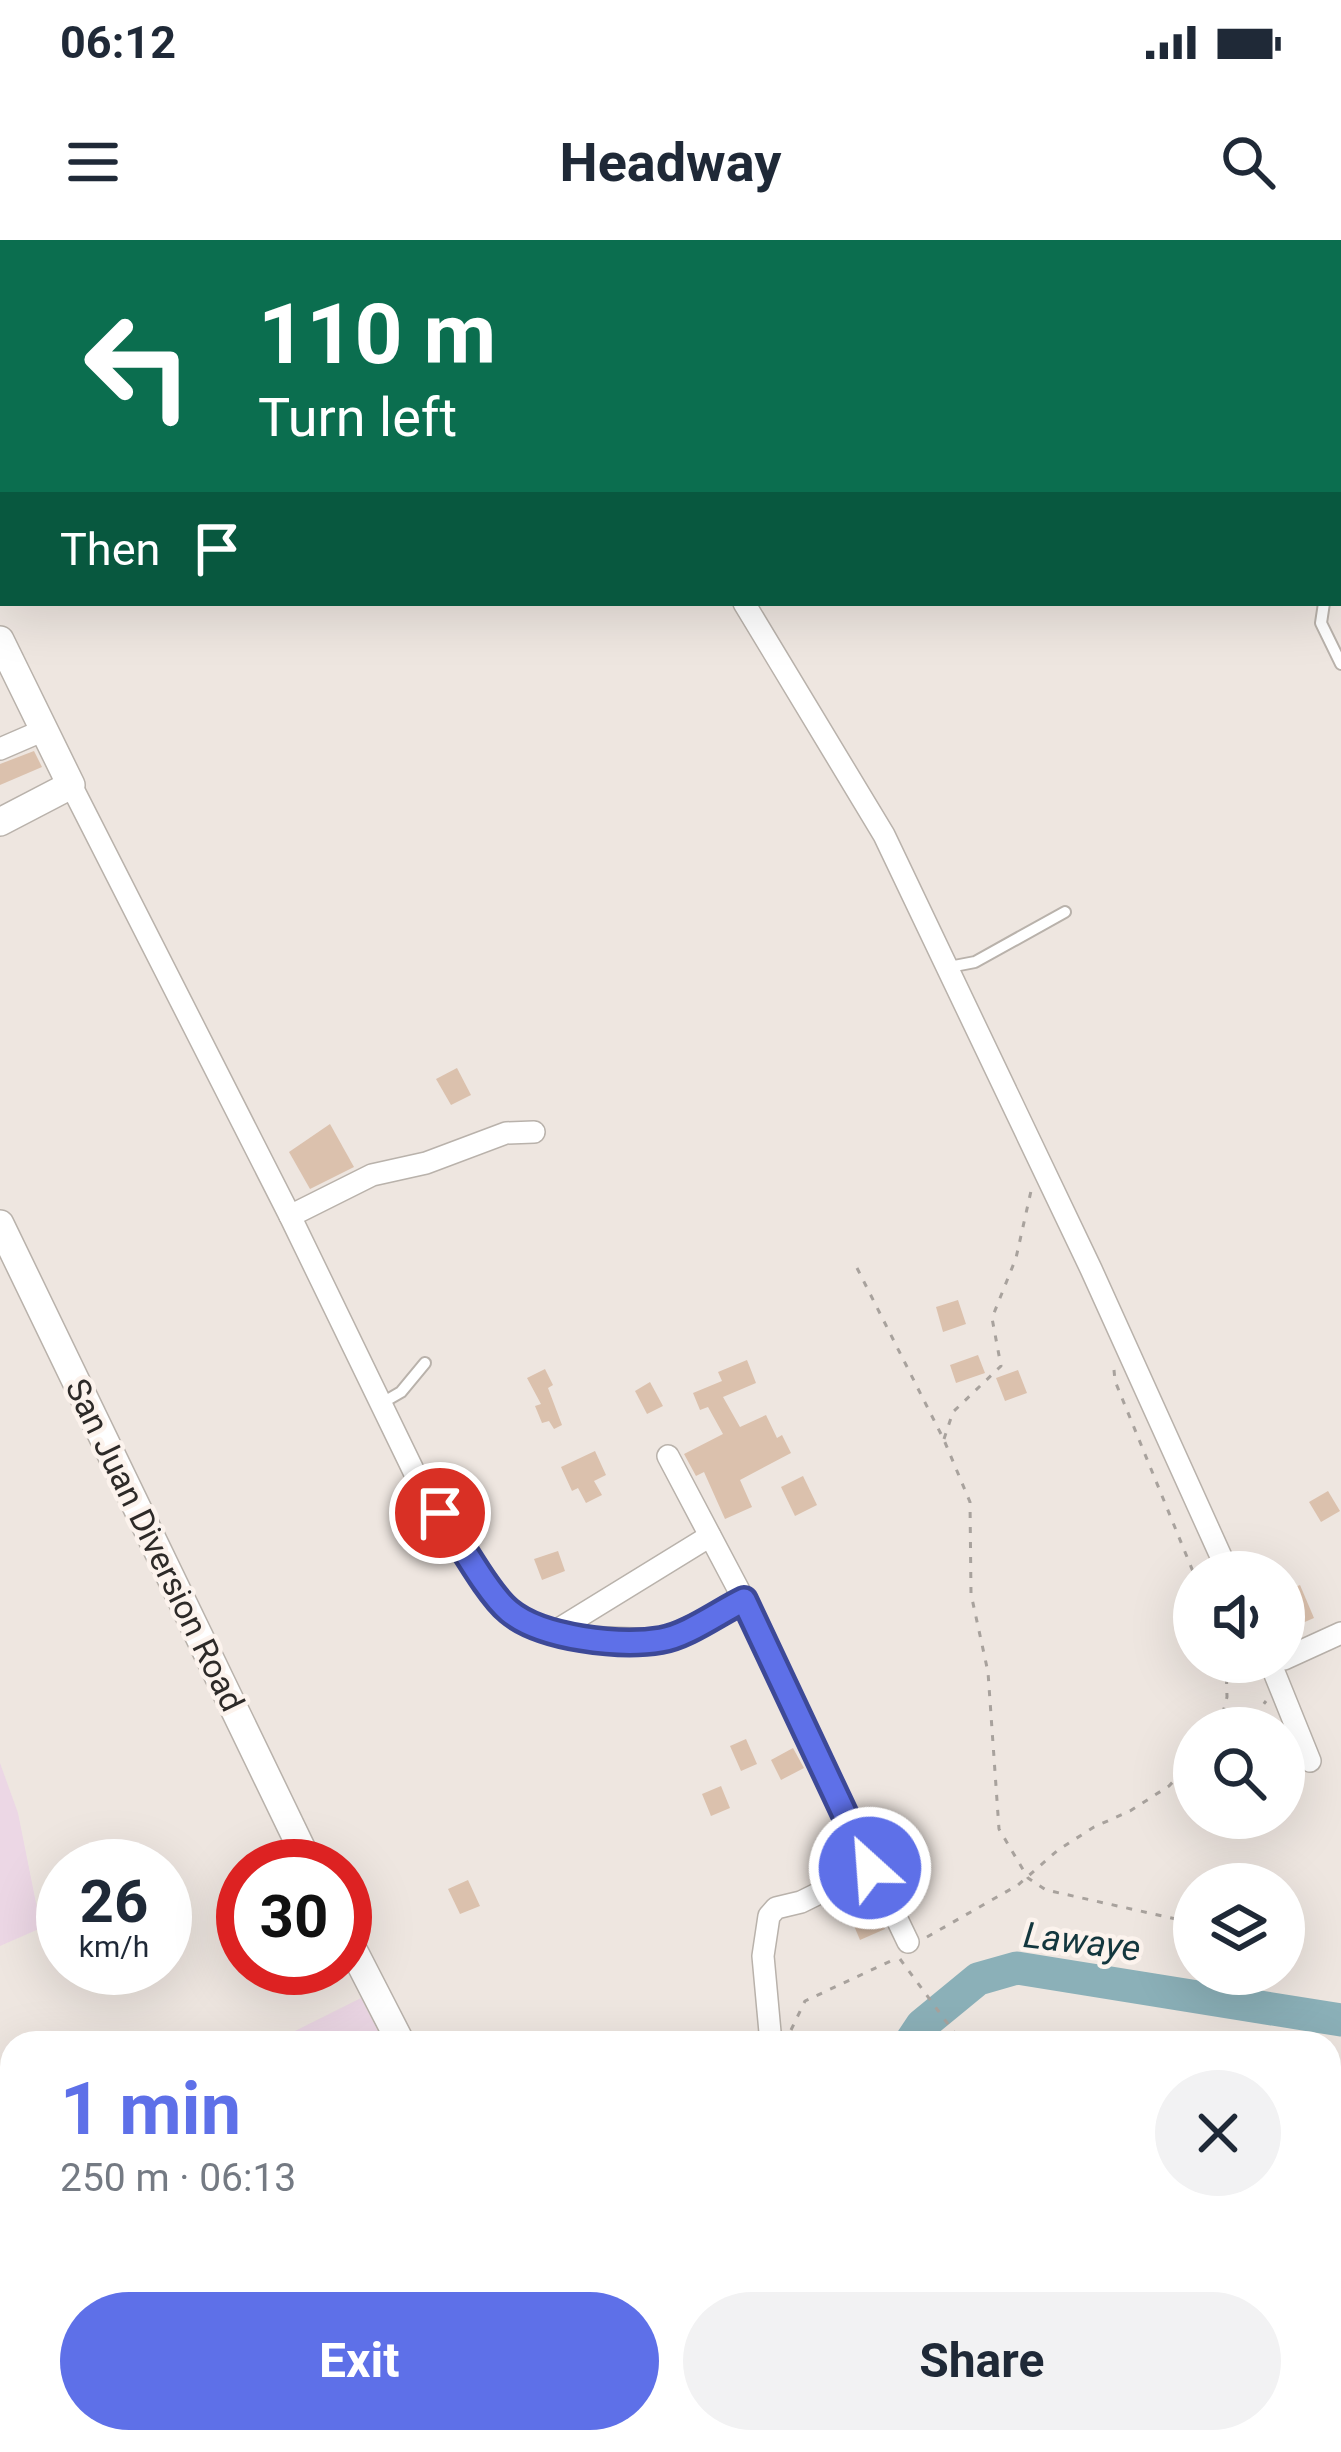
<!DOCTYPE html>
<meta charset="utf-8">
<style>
:root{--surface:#fff;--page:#f2f2f3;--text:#1f2937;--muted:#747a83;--accent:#5e70e8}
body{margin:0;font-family:Roboto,sans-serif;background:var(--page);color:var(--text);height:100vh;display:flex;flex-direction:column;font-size:45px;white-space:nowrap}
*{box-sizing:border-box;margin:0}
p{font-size:39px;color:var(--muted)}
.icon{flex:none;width:66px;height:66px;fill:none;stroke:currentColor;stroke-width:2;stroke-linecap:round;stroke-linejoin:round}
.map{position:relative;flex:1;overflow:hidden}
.drawer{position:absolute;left:0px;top:1791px;width:1341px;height:423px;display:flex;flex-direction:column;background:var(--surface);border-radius:36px 36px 0 0;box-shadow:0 12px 48px #0002}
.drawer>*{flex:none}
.banner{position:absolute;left:0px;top:0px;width:1341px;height:366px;box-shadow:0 12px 48px #0002;background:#0b6e4f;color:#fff;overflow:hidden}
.tools{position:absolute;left:1173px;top:1311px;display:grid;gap:24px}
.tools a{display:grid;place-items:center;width:132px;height:132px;border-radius:50%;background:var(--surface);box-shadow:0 12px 48px #0002;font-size:60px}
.speed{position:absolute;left:36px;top:1599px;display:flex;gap:24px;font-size:60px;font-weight:700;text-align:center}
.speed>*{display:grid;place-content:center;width:156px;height:156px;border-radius:50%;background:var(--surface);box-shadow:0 12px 48px #0002;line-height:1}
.speed small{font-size:30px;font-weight:400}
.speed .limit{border:18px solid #d22;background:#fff;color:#111}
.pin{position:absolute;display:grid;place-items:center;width:102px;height:102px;color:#fff;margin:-51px;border:6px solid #fff;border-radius:50%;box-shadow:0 3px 12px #0007}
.me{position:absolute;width:132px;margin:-66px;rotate:334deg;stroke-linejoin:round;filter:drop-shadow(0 0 9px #0008)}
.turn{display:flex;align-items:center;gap:42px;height:252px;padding:0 60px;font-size:54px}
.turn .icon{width:156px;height:156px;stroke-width:2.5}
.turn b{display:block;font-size:84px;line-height:102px}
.then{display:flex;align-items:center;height:114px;padding:0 60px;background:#0003;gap:24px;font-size:45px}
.round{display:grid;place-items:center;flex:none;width:126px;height:126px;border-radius:63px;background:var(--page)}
.summary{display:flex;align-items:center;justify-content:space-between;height:204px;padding:0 60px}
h1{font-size:72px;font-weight:700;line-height:90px;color:var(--accent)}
.action{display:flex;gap:24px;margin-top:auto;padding:24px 60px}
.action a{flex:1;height:138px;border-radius:72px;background:var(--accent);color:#fff;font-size:48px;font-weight:700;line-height:138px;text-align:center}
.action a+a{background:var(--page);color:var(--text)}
.status{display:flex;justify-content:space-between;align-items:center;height:84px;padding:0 60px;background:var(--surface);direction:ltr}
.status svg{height:33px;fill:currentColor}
header{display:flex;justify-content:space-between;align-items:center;height:156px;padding:0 60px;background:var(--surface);font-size:54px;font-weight:700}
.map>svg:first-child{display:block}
.commercial{fill:#ecd7e5}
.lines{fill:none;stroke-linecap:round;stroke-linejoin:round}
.river{stroke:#8bb0b8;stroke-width:33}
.building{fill:#dbc1ad}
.service-casing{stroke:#b9b2ab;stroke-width:14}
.minor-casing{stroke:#b9b2ab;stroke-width:24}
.tertiary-casing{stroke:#b9b2ab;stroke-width:30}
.path{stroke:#a8a29d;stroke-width:3;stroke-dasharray:6 9;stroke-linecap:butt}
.service{stroke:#fff;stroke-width:10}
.minor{stroke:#fff;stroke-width:21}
.tertiary{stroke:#fff;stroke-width:27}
.route-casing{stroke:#3d4997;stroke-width:30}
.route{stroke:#5e70e8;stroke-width:21}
.labels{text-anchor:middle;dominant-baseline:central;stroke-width:9;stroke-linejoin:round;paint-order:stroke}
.street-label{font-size:33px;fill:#2d2a28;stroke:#fcf3ed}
.water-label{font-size:36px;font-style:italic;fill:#13373e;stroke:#fcf3ed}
</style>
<div class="status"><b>06:12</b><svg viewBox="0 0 49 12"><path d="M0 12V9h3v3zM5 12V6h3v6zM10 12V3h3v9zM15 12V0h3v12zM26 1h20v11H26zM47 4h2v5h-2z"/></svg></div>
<header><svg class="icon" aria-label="menu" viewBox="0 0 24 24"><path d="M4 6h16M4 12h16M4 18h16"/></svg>Headway<svg class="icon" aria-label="search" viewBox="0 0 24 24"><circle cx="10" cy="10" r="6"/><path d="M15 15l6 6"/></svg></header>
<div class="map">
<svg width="1341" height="2212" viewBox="0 0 1341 2212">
<rect width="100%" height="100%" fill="#eee6e0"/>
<g class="commercial">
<polygon points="0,1523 18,1573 41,1688 0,1706"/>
<polygon points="361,1758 384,1803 271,1803"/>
<polygon points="1045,2202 1219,2202 1223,2212 1048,2212"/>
</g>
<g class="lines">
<g class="river">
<polyline points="910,1803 922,1785 978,1739 1017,1728 1341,1780"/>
<polyline points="0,2046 12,2050"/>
</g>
</g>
<g class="building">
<polygon points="34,511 42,527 0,545 0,524"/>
<polygon points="457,828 471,855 451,865 436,839"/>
<polygon points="330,884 354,927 310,949 289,912"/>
<polygon points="958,1060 966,1084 943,1092 936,1067"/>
<polygon points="978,1115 985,1133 956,1143 950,1125"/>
<polygon points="747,1120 756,1143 723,1157 740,1187 766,1175 777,1198 782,1195 791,1213 740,1240 752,1267 725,1279 704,1232 696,1236 684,1214 723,1194 708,1167 700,1170 693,1153 722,1141 718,1132"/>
<polygon points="545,1129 553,1145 548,1148 562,1185 554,1189 549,1181 542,1183 535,1166 541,1164 527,1138"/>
<polygon points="1018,1130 1027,1153 1005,1161 996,1138"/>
<polygon points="650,1142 663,1166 647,1174 635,1151"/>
<polygon points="595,1211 606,1235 594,1241 602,1255 586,1263 578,1248 572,1251 561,1227"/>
<polygon points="803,1236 817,1265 795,1276 781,1247"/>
<polygon points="1328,1251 1340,1271 1321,1282 1309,1262"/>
<polygon points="558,1311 565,1331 542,1340 534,1319"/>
<polygon points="1300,1345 1314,1378 1284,1391 1284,1352"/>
<polygon points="746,1499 757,1524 741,1531 730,1506"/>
<polygon points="793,1508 804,1528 781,1540 771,1520"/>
<polygon points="721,1546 730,1568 711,1576 702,1554"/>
<polygon points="468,1640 480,1666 460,1674 448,1649"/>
<polygon points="876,1670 885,1689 860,1700 852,1681"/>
</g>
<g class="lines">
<g class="service-casing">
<g id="service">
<polyline points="307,0 310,3"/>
<polyline points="1078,0 1079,3"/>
<polyline points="1324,363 1321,383 1341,424"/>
<polyline points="944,728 975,722 1065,672"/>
<polyline points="382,1163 401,1152 425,1123"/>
<polyline points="1329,1859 1341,1858"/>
<polyline points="1329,1887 1341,1911"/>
<polyline points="864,2202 868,2212"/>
</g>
</g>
<g class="minor-casing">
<g id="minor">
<polyline points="548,0 550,3"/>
<polyline points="744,363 884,595 1091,1029 1228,1332"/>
<polyline points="0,509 44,490"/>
<polyline points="71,545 290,976 418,1240 507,1370 529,1384 577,1397 663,1400 744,1360"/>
<polyline points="290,976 372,935 426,923 506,893 534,892"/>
<polyline points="668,1216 744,1360 908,1702"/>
<polyline points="554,1392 710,1296"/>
<polyline points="1284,1419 1341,1393"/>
<polyline points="1270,1422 1310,1521"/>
<polyline points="771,1803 763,1716 769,1676 776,1668 801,1662 870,1628"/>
<polyline points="1035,2202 1038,2212"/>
<polyline points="1230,2202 1235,2212"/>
<polyline points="1325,2212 1341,2206"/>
</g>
</g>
<g class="tertiary-casing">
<g id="tertiary">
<polyline points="0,400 71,545 0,582"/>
<polyline points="0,984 310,1626"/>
<polyline points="345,1694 401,1803"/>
<polyline points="717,2202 721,2212"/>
</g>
</g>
<g class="path">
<polyline points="706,3 710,0"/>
<polyline points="857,1028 944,1200 970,1262 971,1354 988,1432 999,1589 1028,1638 1046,1650 1194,1683"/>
<polyline points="1114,1130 1115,1141 1194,1334"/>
<polyline points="944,1199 953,1172 1001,1126 992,1078 1016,1018 1031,951"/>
<polyline points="1219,1488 1227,1457 1226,1422"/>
<polyline points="1246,1488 1266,1461"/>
<polyline points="927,1697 1018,1645 1058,1610 1094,1587 1130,1571 1169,1546 1194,1519"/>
<polyline points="900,1719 962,1803"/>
<polyline points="791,1790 805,1761 897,1718"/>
</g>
<use href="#service" class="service"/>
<use href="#minor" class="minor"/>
<use href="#tertiary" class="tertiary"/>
</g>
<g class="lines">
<g class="route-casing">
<path id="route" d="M440,1273C458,1298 487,1353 509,1371C541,1398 620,1407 661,1400C687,1396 719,1372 744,1360L870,1628"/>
</g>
<use href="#route" class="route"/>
</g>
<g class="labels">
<g class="street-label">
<text transform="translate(155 1305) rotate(64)">San Juan Diversion Road</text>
</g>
<g class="water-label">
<text transform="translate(1082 1702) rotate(7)">Lawaye</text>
</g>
</g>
</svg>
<div class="tools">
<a><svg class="icon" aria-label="sound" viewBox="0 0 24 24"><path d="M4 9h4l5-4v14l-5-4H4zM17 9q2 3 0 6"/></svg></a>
<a><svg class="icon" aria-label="search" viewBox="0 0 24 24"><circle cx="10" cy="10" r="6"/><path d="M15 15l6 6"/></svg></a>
<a><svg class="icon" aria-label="layers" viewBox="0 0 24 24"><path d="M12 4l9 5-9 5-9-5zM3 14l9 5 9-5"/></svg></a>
</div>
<div class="speed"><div>26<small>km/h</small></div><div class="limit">30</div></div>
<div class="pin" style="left:440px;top:1273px;background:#d93025"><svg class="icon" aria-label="arrive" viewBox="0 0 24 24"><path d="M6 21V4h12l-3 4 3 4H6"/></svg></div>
<svg class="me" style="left:870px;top:1628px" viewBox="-20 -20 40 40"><circle r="17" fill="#5e70e8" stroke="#fff" stroke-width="3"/><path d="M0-11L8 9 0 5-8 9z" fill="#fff"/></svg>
<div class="banner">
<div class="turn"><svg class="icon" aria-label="left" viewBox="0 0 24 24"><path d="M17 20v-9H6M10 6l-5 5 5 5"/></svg><div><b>110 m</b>Turn left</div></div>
<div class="then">Then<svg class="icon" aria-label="arrive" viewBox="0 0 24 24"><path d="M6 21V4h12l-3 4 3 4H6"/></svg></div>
</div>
<section class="drawer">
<div class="summary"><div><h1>1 min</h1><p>250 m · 06:13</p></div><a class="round"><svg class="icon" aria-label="close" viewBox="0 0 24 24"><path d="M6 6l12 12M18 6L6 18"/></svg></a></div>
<div class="action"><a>Exit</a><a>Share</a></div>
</section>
</div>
